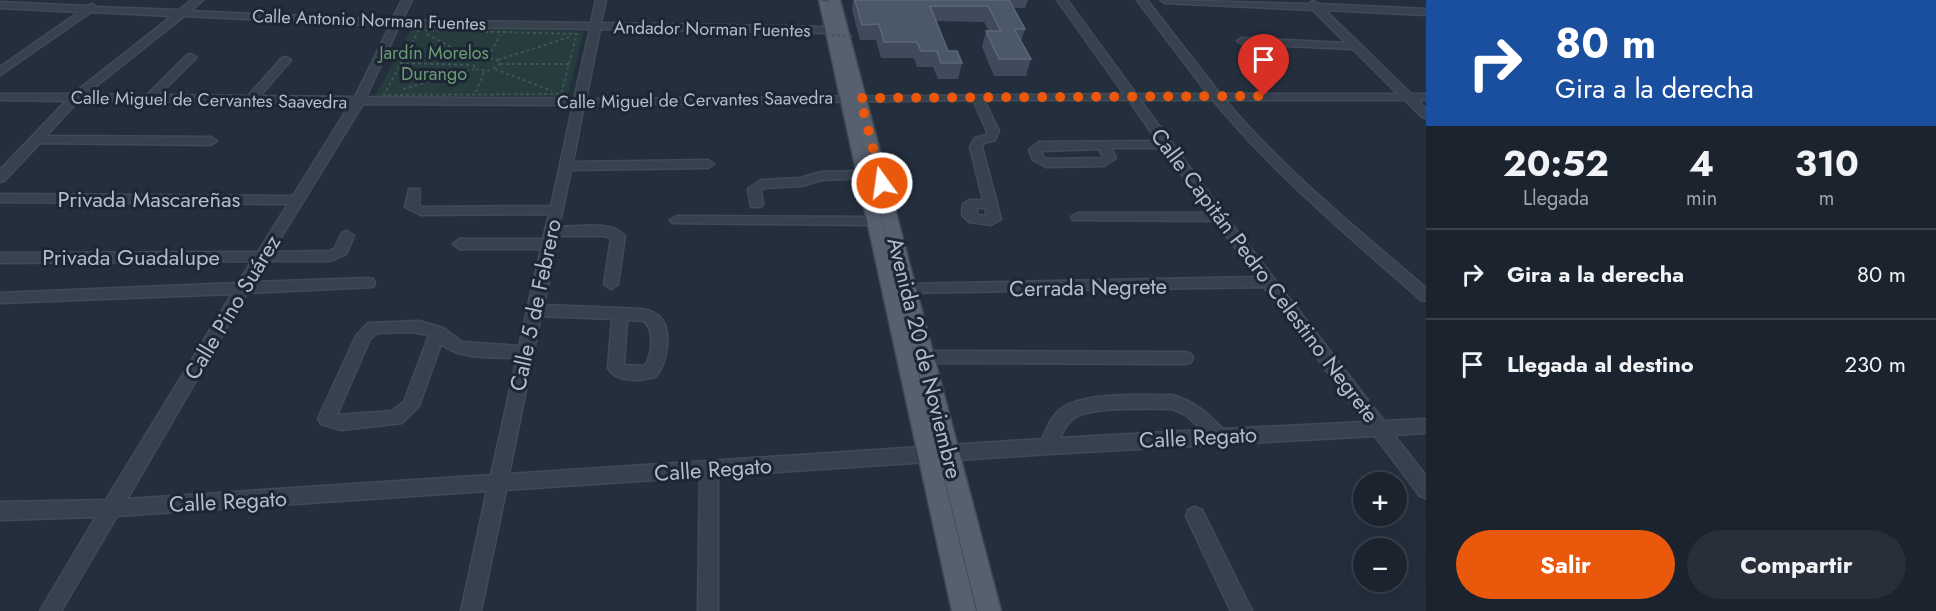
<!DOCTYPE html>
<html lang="es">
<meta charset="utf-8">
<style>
:root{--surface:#1b232e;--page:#282f3a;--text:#f1f3f6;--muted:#a0a4aa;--line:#39404a;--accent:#ea580c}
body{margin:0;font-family:Jost,sans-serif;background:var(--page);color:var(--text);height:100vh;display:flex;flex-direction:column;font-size:22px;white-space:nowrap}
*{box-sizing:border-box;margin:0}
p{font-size:20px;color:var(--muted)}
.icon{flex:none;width:33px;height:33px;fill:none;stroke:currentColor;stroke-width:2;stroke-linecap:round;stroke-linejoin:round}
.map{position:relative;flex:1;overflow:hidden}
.details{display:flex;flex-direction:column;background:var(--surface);width:510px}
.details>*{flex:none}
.top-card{background:#1a4fa0;color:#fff;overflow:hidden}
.fabs{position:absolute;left:1353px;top:472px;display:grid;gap:12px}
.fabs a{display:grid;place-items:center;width:54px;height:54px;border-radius:50%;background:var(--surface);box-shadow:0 6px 24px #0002,0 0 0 2px var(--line);font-size:30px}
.pin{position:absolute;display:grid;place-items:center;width:51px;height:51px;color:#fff;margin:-62px -26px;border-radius:50% 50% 50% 0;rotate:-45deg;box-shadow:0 0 6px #0007}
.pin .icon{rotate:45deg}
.me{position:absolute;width:66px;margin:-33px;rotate:346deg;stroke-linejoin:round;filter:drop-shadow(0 0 4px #0008)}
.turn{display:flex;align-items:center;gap:21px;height:126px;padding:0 30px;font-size:27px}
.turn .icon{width:78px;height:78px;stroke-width:2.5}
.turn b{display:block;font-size:42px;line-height:51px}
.eta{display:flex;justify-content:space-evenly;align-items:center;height:102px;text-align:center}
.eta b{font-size:36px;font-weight:700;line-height:42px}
.action{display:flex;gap:12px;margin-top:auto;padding:12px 30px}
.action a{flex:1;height:69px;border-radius:36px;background:var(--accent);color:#fff;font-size:24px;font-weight:700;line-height:69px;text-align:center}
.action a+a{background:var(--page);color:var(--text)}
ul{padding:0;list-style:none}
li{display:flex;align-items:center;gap:18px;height:90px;padding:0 30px;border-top:2px solid var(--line)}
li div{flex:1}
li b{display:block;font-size:22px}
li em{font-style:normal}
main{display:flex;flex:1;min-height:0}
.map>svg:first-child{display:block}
.green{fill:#263c3f}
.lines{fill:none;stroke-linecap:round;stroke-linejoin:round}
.minor-casing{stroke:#414a57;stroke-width:3}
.major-casing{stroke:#414a57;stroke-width:3}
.path{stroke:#3f5557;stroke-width:2;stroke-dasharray:3 3;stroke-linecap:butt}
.minor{fill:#38414e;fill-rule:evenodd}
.major{fill:#56606e;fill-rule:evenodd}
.path-bridge{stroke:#3f5557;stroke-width:2;stroke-dasharray:3 3;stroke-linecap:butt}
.wall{fill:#3f4b5c}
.building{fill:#4b5868;stroke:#5c6777;stroke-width:1.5}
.route{stroke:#ea580c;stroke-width:10;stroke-dasharray:0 18}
.labels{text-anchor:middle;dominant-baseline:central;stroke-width:6;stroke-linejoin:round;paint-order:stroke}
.far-street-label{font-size:18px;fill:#b4bcc9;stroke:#1d2633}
.far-park-label{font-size:18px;fill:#6b9a76;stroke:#1d2633}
.street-label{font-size:22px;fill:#b4bcc9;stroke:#1d2633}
</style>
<main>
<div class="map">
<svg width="1426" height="611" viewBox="0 0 1426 611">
<rect width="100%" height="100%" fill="#242f3e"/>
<polygon class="green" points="413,26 584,31 567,98 374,98"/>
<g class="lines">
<g class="minor-casing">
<g id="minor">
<path d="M192,0H203L190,11L392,20L402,0H412L402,20L591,23L596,0H606L601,23L829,27L834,30L829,33L600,29L586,99L1124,94L1057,0H1067L1136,94H1208L1137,0H1147L1220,94H1398L1353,49L1242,44L1237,41L1242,38L1346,43L1313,10L1165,3L1160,0L1308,4L1313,1L1319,4L1426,9V15L1325,10L1411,94H1426V100H1418L1426,109V118L1422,117L1405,100H1225C1285,171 1356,228 1426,288V301L1421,300C1348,236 1275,175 1213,100H1140L1224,214L1384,421L1426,419V433L1394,435L1426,476V498L1420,496L1375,436L1048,454L718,476V611H698L700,477L506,490L481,611H461L487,491L117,516L61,611H40L96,517L0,520V502L106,500L232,294L0,303V293L238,283L252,261L0,263V253L258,252L288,204L0,202V194L293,196L351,103L78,101L46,136L211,137L217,141L211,145L40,143L4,181L0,182V170L66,101L0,100V94H73L172,16L91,12L0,75V67L79,12L0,8V2L87,6L92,4L96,7L179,10ZM184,16L390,26L355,97L260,96L291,60L286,57L282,58L248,96L159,95L195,59L196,57L191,54L187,55L147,95L86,94ZM399,26L590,29L574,99L366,97ZM973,100L987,131L986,135L975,138L970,147L983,200H970L963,204L962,215L969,222L991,225L1001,219L982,147L984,143L995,140L999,131L984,100H1129L1157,141L1039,142L1029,150L1033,160L1046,167L1104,166L1116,158L1111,148H1163L1209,213H1078L1071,217L1073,220L1215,221L1257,277L908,284L903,285L901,289L903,293L1264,287L1365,422L1223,429C1207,413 1194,401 1172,395C1142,396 1088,391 1062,408C1052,415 1047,428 1042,439L509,474L541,316L612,319L608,368C616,383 640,381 655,377C668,364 674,325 656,314C652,311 646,310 642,309L544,305L558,236H604L611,238L604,284L611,289L618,284L625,236C612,220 578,227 559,227L571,170L708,168L714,164L708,160L573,162L584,105ZM363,104L573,105L551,206L423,207L419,205L420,192L419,189H409L405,207L421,215L549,214L543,239H460L453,244L460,249H541L519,346L462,342L443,328L419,321L368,323L356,336L318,419L321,424L341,430L402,423L419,406L441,344C461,360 493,357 517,358L491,475L127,499L247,293L373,287L375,283L373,279L368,278L253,282L266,261H331L346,254L354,236L347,231L342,233L335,248L329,251L272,252ZM1099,149L1103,157L1101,158L1048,159L1044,158L1041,151ZM976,208H985L987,216L978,215ZM627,320L644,321C655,330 652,355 645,366L624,365ZM411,332L429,335L404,402L392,411L337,415L370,339L377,333ZM1172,409L1186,415L1202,430L1060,438C1063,431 1067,423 1074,418C1090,406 1150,409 1172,409Z"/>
<polygon points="862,171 868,175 866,178 822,180 801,186 764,188 761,190 763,204 761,207 751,207 748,189 761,180 800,178 821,172"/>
<polygon points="677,216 873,217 880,221 873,225 672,223 670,220"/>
<polygon points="926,351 1185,352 1191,354 1193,358 1191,362 1185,364 926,363 920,361 918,357 920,353"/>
<polygon points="1195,507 1202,510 1252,611 1231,611 1186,516 1188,510"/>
</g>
</g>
<g class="major-casing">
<g id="major">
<polygon points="819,0 829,2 976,611 952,611"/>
<polygon points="828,0 840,0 1001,611 977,611"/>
</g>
</g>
<g class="path">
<polygon points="419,30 577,34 561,94 384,95"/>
<polyline points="427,34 476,61"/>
<polyline points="488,57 500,35"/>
<polygon points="484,58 496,59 500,64 488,71 474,69 474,63"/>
<polyline points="498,60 570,37"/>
<polyline points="400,63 472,65"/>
<polyline points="500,64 569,64"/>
<polyline points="495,69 552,91"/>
<polyline points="403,89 474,69"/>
<polyline points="476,92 484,72"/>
</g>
<use href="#minor" class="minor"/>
<use href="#major" class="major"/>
<polyline class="path-bridge" points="825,35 855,36"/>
</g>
<polygon class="wall" points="853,0 1028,0 1025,8 1013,8 1025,29 1021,41 1031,59 1026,76 994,76 982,47 986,31 989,31 984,22 936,21 948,51 962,63 958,79 938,79 933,67 917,67 914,58 881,58 876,40 860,40 852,10"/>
<polygon class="building" points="855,0 1009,0 1025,29 1014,29 1031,59 999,59 986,31 1001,31 988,6 930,6 948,51 957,51 962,63 941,63 937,51 921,51 917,42 884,42 879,24 862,25"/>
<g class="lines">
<polyline class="route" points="882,183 860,98 1264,96"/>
</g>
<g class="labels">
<g class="far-street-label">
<text transform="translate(369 20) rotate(2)">Calle Antonio Norman Fuentes</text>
<text transform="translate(712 29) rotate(1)">Andador Norman Fuentes</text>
<text transform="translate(209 100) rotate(1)">Calle Miguel de Cervantes Saavedra</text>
<text transform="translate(695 100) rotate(-1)">Calle Miguel de Cervantes Saavedra</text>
</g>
<g class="far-park-label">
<text x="434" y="53">Jardín Morelos<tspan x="434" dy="21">Durango</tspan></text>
</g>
<g class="street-label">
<text x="149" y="199">Privada Mascareñas</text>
<text x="131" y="257">Privada Guadalupe</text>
<text transform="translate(1265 275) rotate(53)">Calle Capitán Pedro Celestino Negrete</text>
<text transform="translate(1088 287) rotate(-1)">Cerrada Negrete</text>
<text transform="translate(535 305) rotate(-78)">Calle 5 de Febrero</text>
<text transform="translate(232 307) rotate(-59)">Calle Pino Suárez</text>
<text transform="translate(925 358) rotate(76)">Avenida 20 de Noviembre</text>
<text transform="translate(1198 437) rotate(-3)">Calle Regato</text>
<text transform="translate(713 469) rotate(-4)">Calle Regato</text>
<text transform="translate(228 501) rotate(-3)">Calle Regato</text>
</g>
</g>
</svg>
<div class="fabs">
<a>+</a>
<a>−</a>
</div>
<div class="pin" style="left:1264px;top:96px;background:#d93025"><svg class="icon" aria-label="arrive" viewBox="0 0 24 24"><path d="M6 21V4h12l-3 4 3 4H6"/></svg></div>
<svg class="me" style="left:882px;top:183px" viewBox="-20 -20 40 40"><circle r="17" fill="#ea580c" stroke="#fff" stroke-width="3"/><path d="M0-11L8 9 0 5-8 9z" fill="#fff"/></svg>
</div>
<section class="details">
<div class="top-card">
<div class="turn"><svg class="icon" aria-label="right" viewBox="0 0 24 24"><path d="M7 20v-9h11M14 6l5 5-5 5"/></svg><div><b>80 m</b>Gira a la derecha</div></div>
</div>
<div class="eta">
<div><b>20:52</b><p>Llegada</p></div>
<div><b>4</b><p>min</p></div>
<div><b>310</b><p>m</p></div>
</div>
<ul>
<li><svg class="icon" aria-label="right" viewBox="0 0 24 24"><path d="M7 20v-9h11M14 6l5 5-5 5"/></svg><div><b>Gira a la derecha</b></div><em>80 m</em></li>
<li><svg class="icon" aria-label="arrive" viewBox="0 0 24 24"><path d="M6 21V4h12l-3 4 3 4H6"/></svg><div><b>Llegada al destino</b></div><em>230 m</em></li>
</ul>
<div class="action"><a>Salir</a><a>Compartir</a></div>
</section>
</main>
